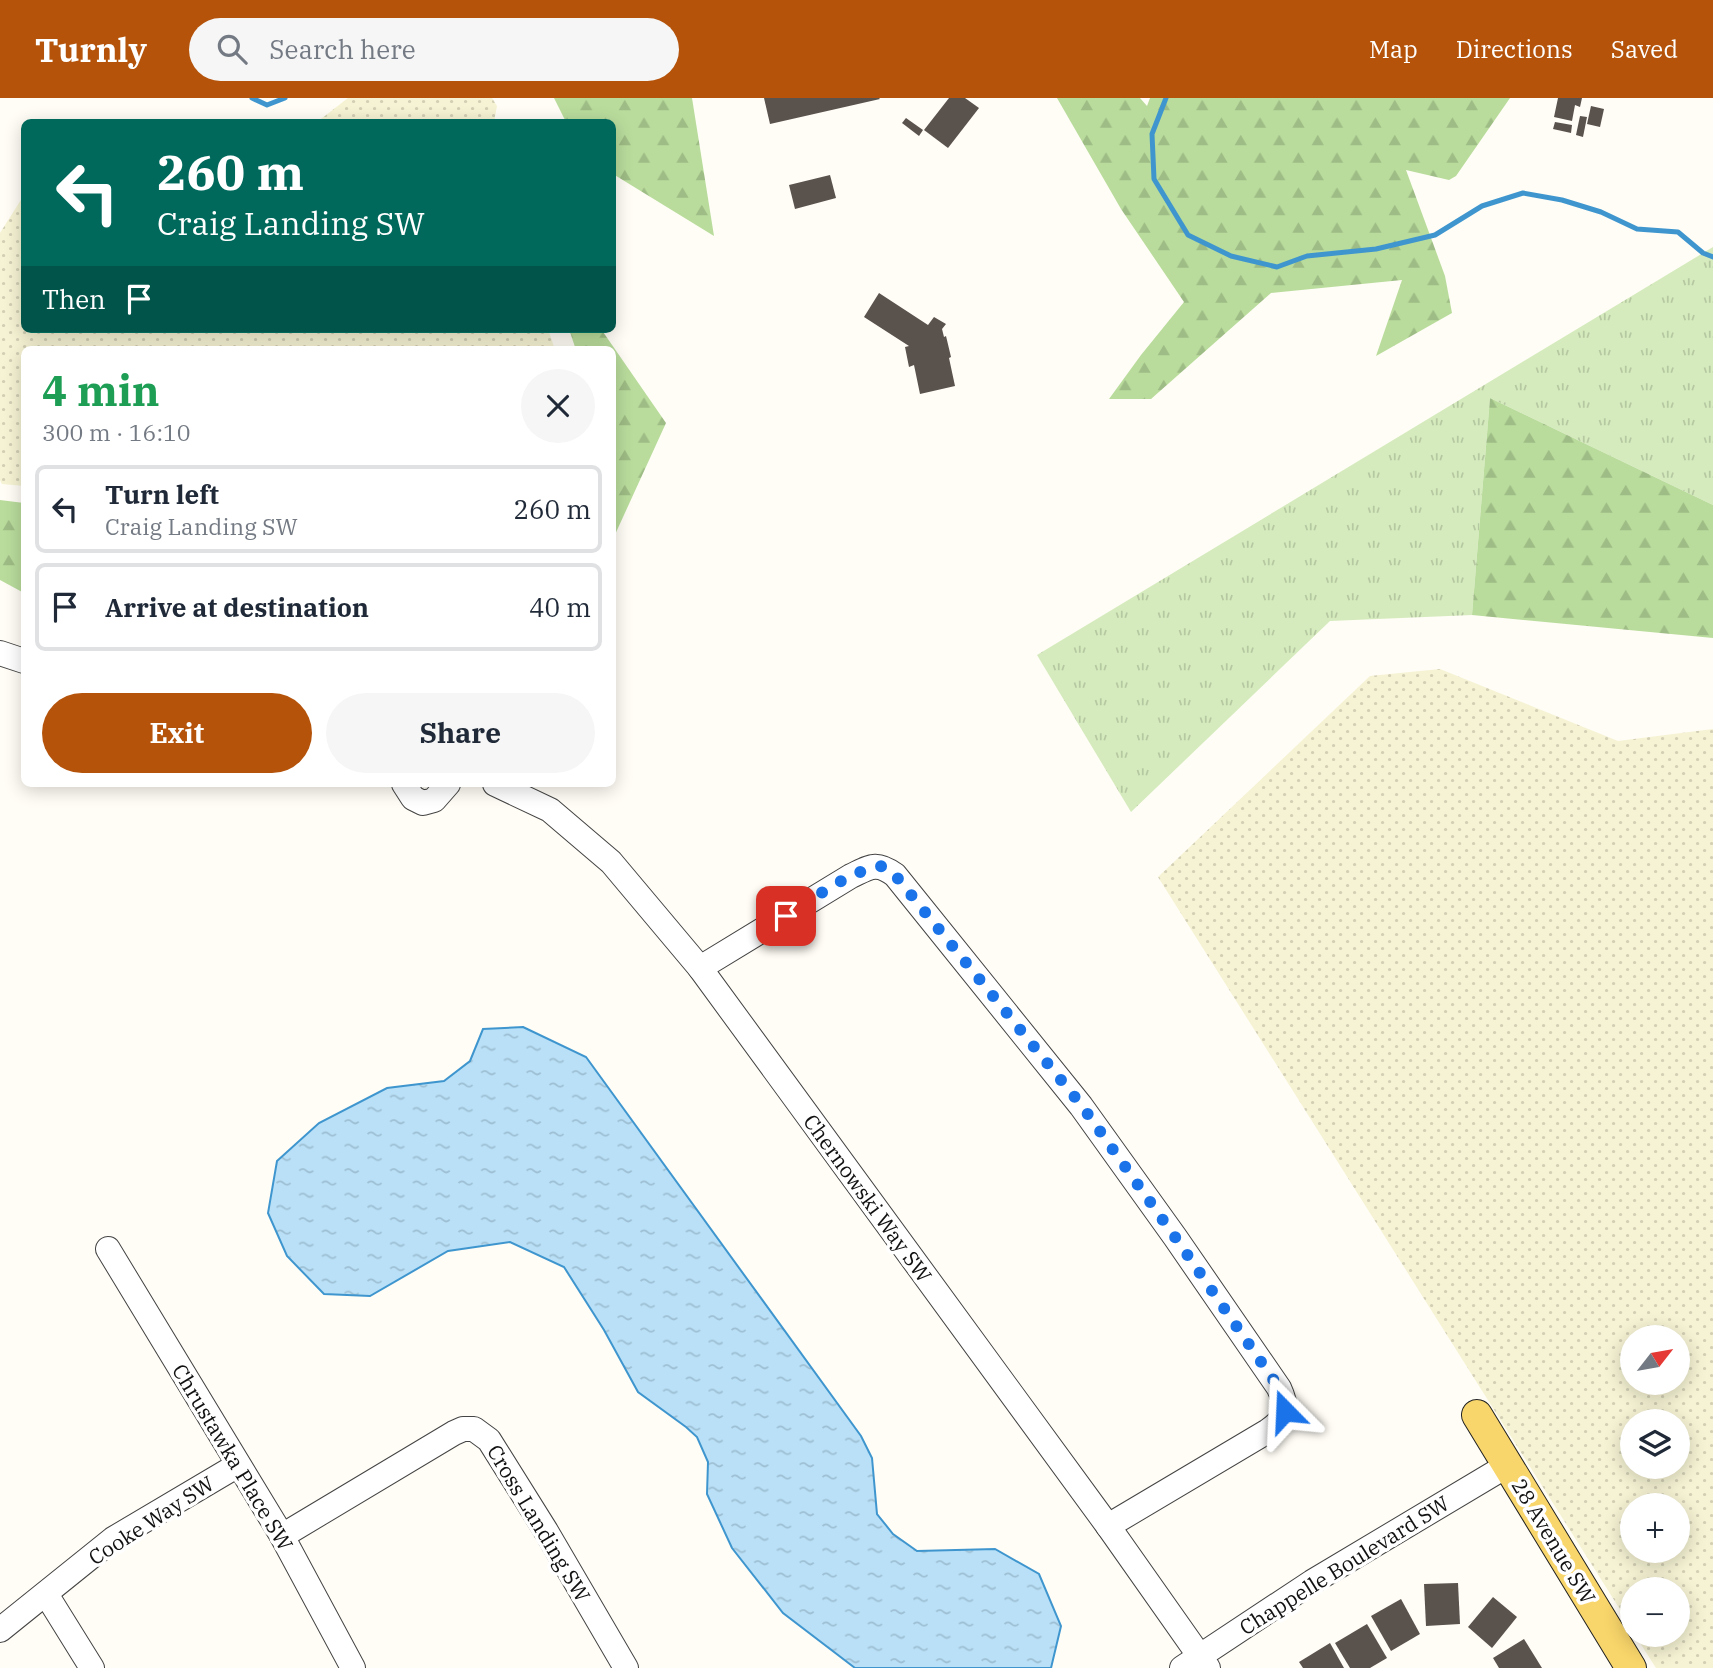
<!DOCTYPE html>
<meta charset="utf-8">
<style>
:root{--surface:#fff;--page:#f6f6f7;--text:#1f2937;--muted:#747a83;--line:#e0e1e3;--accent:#b45309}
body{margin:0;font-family:"IBM Plex Serif",serif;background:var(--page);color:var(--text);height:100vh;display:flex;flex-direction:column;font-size:26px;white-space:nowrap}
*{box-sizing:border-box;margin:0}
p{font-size:23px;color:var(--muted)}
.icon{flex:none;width:38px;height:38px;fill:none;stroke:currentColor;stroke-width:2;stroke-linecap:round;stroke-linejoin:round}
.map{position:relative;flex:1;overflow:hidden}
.sheet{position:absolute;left:21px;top:248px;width:595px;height:441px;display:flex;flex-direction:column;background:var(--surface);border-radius:10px;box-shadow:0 4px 18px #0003}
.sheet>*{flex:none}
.guide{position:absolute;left:21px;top:21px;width:595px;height:214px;border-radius:10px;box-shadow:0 4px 18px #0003;background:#00695c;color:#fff;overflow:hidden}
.needle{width:46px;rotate:59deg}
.fabs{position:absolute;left:1620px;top:1227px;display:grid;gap:14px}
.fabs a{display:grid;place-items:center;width:70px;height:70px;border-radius:50%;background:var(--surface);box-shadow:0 4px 18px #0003;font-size:35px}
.pin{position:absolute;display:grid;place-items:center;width:60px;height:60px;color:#fff;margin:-30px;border-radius:14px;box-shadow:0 4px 10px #0006}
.me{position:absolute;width:77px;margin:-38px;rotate:339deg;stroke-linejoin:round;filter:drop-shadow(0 0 5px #0008)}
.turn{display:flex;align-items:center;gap:24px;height:147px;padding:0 21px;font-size:32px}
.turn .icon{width:91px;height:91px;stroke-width:2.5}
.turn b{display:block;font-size:49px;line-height:60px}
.then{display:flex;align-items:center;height:66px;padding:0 21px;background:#0003;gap:14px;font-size:26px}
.round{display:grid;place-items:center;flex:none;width:74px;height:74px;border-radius:37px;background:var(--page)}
.overview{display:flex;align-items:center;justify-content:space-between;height:119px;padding:0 21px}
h1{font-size:42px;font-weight:800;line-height:52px;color:#1e9e55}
.primary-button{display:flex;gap:14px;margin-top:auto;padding:14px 21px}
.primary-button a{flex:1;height:80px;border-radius:42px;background:var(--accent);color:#fff;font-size:28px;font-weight:800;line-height:80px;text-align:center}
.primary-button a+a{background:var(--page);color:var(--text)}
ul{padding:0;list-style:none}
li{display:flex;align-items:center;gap:21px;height:88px;margin:0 14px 10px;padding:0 7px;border:4px solid var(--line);border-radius:10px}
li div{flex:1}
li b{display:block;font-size:26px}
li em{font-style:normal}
header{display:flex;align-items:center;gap:42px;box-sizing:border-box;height:98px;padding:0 35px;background:var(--accent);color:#fff}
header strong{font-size:33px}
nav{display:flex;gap:38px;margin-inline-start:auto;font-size:24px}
.search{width:490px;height:63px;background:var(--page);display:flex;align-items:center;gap:18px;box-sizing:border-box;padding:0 24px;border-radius:38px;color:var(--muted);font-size:26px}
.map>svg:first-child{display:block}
.farmland{fill:url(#farmland-dots);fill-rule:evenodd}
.grass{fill:url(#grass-tufts)}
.forest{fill:url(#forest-firs)}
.water{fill:url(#water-ripples);stroke:#3f96cf;stroke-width:2}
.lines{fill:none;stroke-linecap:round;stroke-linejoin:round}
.stream{stroke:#3f96cf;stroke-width:5}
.building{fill:#5a524d}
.minor-casing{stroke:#444;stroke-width:26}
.major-casing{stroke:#222;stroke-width:32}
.minor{stroke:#fff;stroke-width:24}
.major{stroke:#f9d66b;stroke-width:30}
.route{stroke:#1a73e8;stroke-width:12;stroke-dasharray:0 21.6}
.labels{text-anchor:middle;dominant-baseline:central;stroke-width:7;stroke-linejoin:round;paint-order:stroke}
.street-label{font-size:21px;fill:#111;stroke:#fff}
</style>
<header>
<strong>Turnly</strong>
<div class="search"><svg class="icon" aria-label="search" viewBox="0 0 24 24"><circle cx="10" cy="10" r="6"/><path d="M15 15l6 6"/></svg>Search here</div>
<nav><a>Map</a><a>Directions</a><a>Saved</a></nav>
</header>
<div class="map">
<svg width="1713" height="1570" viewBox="0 0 1713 1570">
<defs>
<pattern id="farmland-dots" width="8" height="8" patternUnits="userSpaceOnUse" patternTransform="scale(1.75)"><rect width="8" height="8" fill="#f6f3d4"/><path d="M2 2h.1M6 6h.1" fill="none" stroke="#d2cfb5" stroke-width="1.8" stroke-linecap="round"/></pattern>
<pattern id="grass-tufts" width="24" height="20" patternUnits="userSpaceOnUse" patternTransform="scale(1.75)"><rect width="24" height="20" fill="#d5ebbd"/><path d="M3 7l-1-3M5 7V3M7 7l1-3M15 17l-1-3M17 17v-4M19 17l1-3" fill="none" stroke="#b6c8a1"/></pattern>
<pattern id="forest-firs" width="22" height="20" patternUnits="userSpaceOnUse" patternTransform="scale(1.75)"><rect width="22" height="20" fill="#b9dc9c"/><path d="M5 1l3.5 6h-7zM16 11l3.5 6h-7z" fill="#9ebc85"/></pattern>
<pattern id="water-ripples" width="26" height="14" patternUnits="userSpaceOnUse" patternTransform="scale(1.75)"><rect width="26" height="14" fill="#b9e0f7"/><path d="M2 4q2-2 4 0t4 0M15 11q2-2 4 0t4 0" fill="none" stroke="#9ebfd3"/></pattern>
</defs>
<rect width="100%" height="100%" fill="#fffdf5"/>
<g class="farmland">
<polygon points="348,0 492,0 497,8 494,24 317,24"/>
<polygon points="24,97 24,231 548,231 555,252 24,252 24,388 2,386 0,382 0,135"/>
<path d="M1440,571L1618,643L1713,631V1570H1656L1635,1537L1678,1536V1491H1633V1532L1158,779L1370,578ZM1633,1239H1678V1284H1633ZM1633,1323H1678V1368H1633ZM1633,1407H1678V1452H1633Z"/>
</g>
<polygon class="grass" points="1713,149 1713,407 1490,300 1472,517 1330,523 1131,714 1037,557"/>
<g class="forest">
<polygon points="554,0 692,0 714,138 613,76 612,24 566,24"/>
<polygon points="1057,0 1140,0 1147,8 1150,0 1510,0 1456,78 1449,82 1406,72 1445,178 1452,215 1376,258 1402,182 1271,195 1151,301 1109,301 1141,257 1184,204 1121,111"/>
<polygon points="569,231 601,231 666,325 613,441 612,252 576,252"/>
<polygon points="1490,300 1713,407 1713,540 1472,517"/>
<polygon points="0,402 24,405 24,495 0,482"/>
</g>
<polygon class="water" points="523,929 586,959 861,1338 872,1360 877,1416 893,1436 917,1453 995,1451 1039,1476 1061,1528 1051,1570 855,1570 783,1515 732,1450 707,1396 708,1364 697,1339 686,1329 638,1294 604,1232 564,1169 510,1144 448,1153 370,1198 324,1196 287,1158 268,1115 277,1063 319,1025 387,990 444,983 470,963 483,931"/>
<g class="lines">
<g class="stream">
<polyline points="252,0 267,7 285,0"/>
<polyline points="1166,0 1152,36 1154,81 1188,137 1231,158 1277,169 1307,158 1376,151 1435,137 1482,108 1523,95 1562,102 1601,114 1637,131 1678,134 1703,155 1713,159"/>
</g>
</g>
<g class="building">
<polygon points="764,0 879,0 880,1 770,26"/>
<polygon points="949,0 965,0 979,10 948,50 924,32"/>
<polygon points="1558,0 1582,0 1580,9 1575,7 1572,23 1554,19"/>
<polygon points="1591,8 1604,11 1600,29 1587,26"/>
<polygon points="1580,18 1587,19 1583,39 1576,37"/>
<polygon points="906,20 923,32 919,38 902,25"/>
<polygon points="1555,24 1572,27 1571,35 1553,31"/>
<polygon points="830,77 836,100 795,111 789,87"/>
<polygon points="879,195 928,227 934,219 946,226 942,231 944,239 946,238 951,259 949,260 955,288 920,296 914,267 909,269 905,249 909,248 864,219"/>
<polygon points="1458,1485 1460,1526 1426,1528 1424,1486"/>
<polygon points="1493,1499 1517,1519 1492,1550 1468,1529"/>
<polygon points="1401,1501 1420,1536 1391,1553 1371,1518"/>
<polygon points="1367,1526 1387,1560 1370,1570 1350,1570 1335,1545"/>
<polygon points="1524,1541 1542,1570 1499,1570 1493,1560"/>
<polygon points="1330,1545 1344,1570 1303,1570 1299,1564"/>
</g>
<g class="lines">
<g class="minor-casing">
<g id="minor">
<polyline points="0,555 24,563"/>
<polyline points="404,686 413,700 423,705 434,702 448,686"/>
<polyline points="495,686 550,712 611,764 700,870 1108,1428 1208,1570"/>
<path d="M700,870L851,778C870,769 876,763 895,777L1081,1008L1175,1139L1279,1290C1289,1312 1287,1319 1268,1333L1108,1428"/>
<polyline points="108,1151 282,1438 353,1570"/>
<polyline points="282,1438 454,1335 463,1331 474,1331 489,1342 546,1433 626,1570"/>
<polyline points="46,1496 92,1570"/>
<polyline points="0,1532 113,1441 238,1367"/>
<polyline points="1182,1570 1312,1484 1508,1367"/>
</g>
</g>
<g class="major-casing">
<polyline id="major" points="1477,1317 1631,1570"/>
</g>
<use href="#minor" class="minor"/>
<use href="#major" class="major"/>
</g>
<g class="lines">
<path class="route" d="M786,818C813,801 852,771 883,768L895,777L1082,1008L1175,1139L1279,1290L1284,1302L1285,1313"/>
</g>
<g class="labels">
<g class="street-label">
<text transform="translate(868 1100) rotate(54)">Chernowski Way SW</text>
<text transform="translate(233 1359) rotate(59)">Chrustawka Place SW</text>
<text transform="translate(151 1422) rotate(-33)">Cooke Way SW</text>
<text transform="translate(539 1425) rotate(59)">Cross Landing SW</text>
<text transform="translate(1554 1443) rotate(59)">28 Avenue SW</text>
<text transform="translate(1344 1467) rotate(-32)">Chappelle Boulevard SW</text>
</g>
</g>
</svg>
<div class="fabs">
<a><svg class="needle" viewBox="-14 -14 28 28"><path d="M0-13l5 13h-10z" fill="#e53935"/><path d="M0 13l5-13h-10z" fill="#747a83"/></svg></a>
<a><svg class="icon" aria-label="layers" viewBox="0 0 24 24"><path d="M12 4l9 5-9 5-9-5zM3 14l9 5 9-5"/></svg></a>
<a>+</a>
<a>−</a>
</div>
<div class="pin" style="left:786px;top:818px;background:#d93025"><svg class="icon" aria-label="arrive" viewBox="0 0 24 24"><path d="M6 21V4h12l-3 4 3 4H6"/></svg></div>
<svg class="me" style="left:1285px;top:1313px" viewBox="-20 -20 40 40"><path d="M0-17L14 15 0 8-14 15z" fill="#1a73e8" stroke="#fff" stroke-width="4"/></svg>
<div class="guide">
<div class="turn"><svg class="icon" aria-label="left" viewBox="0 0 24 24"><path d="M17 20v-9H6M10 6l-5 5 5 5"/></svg><div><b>260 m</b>Craig Landing SW</div></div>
<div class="then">Then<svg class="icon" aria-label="arrive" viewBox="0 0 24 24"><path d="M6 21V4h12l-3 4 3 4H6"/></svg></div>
</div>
<section class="sheet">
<div class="overview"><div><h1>4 min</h1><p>300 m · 16:10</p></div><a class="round"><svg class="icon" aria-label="close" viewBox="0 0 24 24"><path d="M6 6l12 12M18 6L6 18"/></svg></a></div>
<ul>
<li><svg class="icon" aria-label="left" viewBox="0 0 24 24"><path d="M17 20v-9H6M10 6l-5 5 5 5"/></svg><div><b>Turn left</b><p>Craig Landing SW</p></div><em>260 m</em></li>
<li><svg class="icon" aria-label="arrive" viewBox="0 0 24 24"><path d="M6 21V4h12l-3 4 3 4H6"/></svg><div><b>Arrive at destination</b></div><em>40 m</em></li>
</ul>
<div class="primary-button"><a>Exit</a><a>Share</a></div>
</section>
</div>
